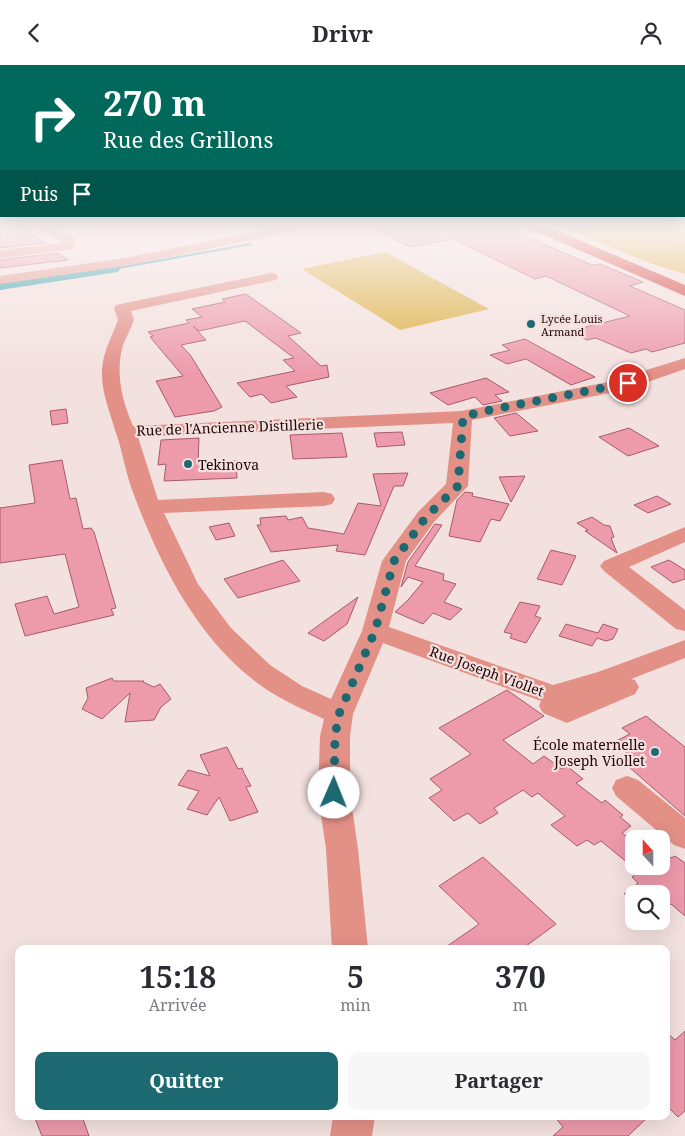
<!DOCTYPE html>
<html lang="fr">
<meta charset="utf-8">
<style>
:root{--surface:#fff;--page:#f7f7f7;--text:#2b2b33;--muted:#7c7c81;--accent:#1d6971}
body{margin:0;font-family:"Noto Serif",serif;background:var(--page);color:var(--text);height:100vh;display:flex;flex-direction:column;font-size:19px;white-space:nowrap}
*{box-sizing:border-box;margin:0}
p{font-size:16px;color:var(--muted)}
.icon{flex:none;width:28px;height:28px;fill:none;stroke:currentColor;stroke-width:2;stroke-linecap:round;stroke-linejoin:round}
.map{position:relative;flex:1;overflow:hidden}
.side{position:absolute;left:15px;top:880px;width:655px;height:175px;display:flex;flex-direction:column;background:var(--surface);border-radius:10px;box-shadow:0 5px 20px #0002}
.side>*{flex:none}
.guide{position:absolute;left:0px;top:0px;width:685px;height:152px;box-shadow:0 5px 20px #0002;background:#00695c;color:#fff;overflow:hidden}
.needle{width:32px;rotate:339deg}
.tools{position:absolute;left:625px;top:765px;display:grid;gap:10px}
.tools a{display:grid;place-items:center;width:45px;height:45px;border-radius:10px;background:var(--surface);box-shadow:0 5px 20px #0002;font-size:25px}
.pin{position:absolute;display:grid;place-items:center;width:42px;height:42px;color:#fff;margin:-21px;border:2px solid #fff;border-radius:50%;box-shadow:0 1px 5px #0007}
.me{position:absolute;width:55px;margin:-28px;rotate:1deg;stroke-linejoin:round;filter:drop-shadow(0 0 4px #0008)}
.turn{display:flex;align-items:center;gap:18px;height:105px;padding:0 20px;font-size:22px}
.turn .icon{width:65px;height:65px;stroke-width:2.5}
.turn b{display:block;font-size:35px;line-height:42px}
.then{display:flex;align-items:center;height:48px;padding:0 20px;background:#0003;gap:10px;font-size:19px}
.eta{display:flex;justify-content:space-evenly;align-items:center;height:85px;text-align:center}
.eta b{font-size:30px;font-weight:700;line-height:35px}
.button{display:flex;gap:10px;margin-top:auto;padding:10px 20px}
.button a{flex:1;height:58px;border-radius:10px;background:var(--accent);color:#fff;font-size:20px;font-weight:700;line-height:58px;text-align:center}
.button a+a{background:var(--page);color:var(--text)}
header{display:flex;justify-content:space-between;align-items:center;height:65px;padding:0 20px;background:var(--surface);font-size:22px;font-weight:700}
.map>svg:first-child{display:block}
.green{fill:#dcaf3f}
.water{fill:#1f9ba8}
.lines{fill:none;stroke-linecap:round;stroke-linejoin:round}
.river{fill:#1f9ba8;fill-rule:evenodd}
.building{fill:#ed9aab;stroke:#a85b6c}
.minor{fill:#e39087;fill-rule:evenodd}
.major{fill:#d13332;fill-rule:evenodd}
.route{stroke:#1d6971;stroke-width:9;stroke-dasharray:0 16.2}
.poi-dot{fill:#1d6971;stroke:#f3e1df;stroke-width:2}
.labels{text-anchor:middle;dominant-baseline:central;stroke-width:4.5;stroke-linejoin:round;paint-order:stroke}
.far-poi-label{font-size:11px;fill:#230605;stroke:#f3e1df;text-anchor:start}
.street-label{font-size:14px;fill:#230605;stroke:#f3e1df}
.poi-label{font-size:14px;fill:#230605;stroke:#f3e1df;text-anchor:start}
</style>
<header><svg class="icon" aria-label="back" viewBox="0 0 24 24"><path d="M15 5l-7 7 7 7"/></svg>Drivr<svg class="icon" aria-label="person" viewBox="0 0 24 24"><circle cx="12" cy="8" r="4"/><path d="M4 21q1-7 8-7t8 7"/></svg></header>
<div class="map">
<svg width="685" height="1071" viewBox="0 0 685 1071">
<rect width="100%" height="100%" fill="#f3e1df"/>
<g class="green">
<polygon points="557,160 685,160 685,209 652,199"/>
<polygon points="385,187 489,244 400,265 302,204"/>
</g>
<polygon class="water" points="250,178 252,180 102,207 40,213 0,221 0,219 65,208 90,207"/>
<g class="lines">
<polygon class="river" points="112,198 118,199 121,203 118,207 0,225 0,213"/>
</g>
<g class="building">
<polygon points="0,160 18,160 45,178 0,183"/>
<polygon points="364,160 500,160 592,200 600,199 643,217 630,221 685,245 685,278 652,287 646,284 631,288 596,273 587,275 570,266 630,251 546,211 535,214 453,174 411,182"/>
<polygon points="58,188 68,195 0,203 0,195"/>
<polygon points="246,229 301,268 288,271 321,301 327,300 329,312 286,321 297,332 271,338 262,329 250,332 237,318 295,306 283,295 294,293 245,256 199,266 193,261 206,275 181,280 191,291 222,342 214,346 175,352 156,316 183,311 150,272 153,271 148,267 189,258 186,255 202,252 192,244 225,237 222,234"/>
<polygon points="525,274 545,285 595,312 571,320 526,294 507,299 490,290 510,285 502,280"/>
<polygon points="486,313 509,327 495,330 502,336 483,340 475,332 448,340 430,328"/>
<polygon points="66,344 68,358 52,360 50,346"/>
<polygon points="516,348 538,366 510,371 494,353"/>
<polygon points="629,363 659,381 628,391 599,372"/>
<polygon points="402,367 405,380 377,382 374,368"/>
<polygon points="342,368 347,392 293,394 290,370"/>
<polygon points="199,373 198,398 236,396 237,413 164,416 166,399 158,400 161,375"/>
<polygon points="62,395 70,434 76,433 83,464 91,463 94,467 116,543 111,544 114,550 25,571 15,539 47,531 54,549 79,542 65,489 0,498 0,443 35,438 29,400"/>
<polygon points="408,408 403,421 394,421 365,490 336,486 338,480 271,487 257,460 261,460 260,453 286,451 288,455 302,452 308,463 344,469 358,438 381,441 373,409"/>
<polygon points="525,411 511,437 499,412"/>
<polygon points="465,427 473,428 472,431 509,439 500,456 491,454 480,477 449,471 457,435"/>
<polygon points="657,431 671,439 648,448 634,440"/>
<polygon points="592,452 604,460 610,461 614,472 611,473 617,488 585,466 588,465 577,458"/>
<polygon points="229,458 235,471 216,475 209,462"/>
<polygon points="435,459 442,460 415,501 444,509 443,515 456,519 444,537 462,544 450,555 433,548 423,559 395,547 408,535 423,517 408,512 401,522 408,497"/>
<polygon points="551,485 576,491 562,520 537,514"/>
<polygon points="283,495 300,516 238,533 224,514"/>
<polygon points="669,495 685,505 685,514 673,518 651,502"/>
<polygon points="358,532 347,559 324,576 308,568"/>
<polygon points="520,537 540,541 535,551 541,553 526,578 510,573 512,569 504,567"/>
<polygon points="566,559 598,568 603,559 618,564 613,574 606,576 597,573 592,581 559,571"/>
<polygon points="112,613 114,616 144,616 143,617 154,622 160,619 171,634 161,642 154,655 125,657 130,628 102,654 82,644 88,633 86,623"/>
<polygon points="507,625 544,651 503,675 533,699 544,691 562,704 567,701 583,714 576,718 602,738 605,735 623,750 620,752 631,761 622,768 634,777 634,803 601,776 594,780 587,775 577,781 551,760 565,751 538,728 532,732 523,725 494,743 498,748 480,759 468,748 454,756 429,733 442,725 430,714 471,689 439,663"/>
<polygon points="646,651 685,682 685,751 629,702 638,698 614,677 630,669 622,663"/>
<polygon points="227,682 238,704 242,703 244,708 251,721 246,722 258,747 230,756 219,732 207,750 187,744 199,726 178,720 188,705 210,711 200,690"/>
<polygon points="661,785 671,793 675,791 685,798 685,851 671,839 661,847 661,829 624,829 638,818 632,812 646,801 661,801"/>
<polygon points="483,792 556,859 522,884 443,884 479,859 439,821"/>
<polygon points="685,966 685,1046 678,1052 666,1040 666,967 675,975"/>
<polygon points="34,1051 82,1051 89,1071 42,1071"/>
<polygon points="554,1051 649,1051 628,1071 553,1071 563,1062"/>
</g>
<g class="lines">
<g class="minor">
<polygon points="39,160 53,160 74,173 76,176 72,184 67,185 0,193 0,185 62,178 40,163"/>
<polygon points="289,160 313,160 306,164 125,201 0,219 0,211 125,193"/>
<path d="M271,208L276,209L278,212L276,215L131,246L134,255C131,264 126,272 123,280C115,308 122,335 133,361L462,346L608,317L685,293V304L642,319L610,328L472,355L468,421L434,457L406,496L389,562L553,620L598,607L685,575V593L631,614L635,615L639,622L635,629L567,658L543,648L539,641L541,636L383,578L353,649L350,671V729L358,784L368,884H332L326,784L318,729L320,671L324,654C298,642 273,631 251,613C194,567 159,497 134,430C126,410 123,388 116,368C110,347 101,327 102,305C103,286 112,272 118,255L114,243L116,240ZM453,358L446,419L418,447L382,496L362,566L331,634L302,621L270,600L231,563L198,519L164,448L324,441L332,439L335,434L332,429L324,427L158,435L138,372Z"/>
<polygon points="685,462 685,477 629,502 685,545 685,566 676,564 604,506 600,501 604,496"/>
<polygon points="627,711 638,715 685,753 685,784 674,780 616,731 612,723 616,715"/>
<polygon points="333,1051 375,1051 372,1071 330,1071"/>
</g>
<polygon class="major" points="526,160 544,160 685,220 685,231 528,163"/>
</g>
<linearGradient id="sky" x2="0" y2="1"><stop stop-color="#57aace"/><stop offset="0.52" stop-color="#faf2f1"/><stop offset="1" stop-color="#faf2f1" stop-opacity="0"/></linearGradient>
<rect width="685" height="310" fill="url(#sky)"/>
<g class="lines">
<polyline class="route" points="334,728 335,671 339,649 375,566 394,496 426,452 458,421 463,352 480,347 628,318"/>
</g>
<g class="poi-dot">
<circle cx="531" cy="259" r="5"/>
<circle cx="188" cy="399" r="5"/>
<circle cx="655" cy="687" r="5"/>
</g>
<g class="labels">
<g class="far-poi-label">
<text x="541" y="253">Lycée Louis<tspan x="541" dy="13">Armand</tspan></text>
</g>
<g class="street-label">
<text transform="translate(230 362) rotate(-2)">Rue de l'Ancienne Distillerie</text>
<text transform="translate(487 606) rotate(20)">Rue Joseph Viollet</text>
</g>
<g class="poi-label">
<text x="198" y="399">Tekinova</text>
<text x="645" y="679" text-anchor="end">École maternelle<tspan x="645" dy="16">Joseph Viollet</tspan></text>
</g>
</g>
</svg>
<div class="tools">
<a><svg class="needle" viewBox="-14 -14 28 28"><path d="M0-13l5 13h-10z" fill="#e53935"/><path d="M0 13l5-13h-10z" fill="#7c7c81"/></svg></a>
<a><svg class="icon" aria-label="search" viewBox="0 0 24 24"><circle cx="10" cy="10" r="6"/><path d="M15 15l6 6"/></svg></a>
</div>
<div class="pin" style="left:628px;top:318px;background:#d93025"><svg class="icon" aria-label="arrive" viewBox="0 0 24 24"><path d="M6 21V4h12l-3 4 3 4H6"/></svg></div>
<svg class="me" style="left:334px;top:728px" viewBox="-20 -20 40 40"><circle r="19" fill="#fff"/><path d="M0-13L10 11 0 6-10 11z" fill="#1d6971"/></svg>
<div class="guide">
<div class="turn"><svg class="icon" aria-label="right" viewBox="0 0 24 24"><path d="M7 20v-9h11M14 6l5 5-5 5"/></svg><div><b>270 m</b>Rue des Grillons</div></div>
<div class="then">Puis<svg class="icon" aria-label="arrive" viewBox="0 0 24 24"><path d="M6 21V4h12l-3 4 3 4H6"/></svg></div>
</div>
<section class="side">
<div class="eta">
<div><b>15:18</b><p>Arrivée</p></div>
<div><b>5</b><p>min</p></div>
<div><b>370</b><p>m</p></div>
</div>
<div class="button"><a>Quitter</a><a>Partager</a></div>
</section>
</div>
